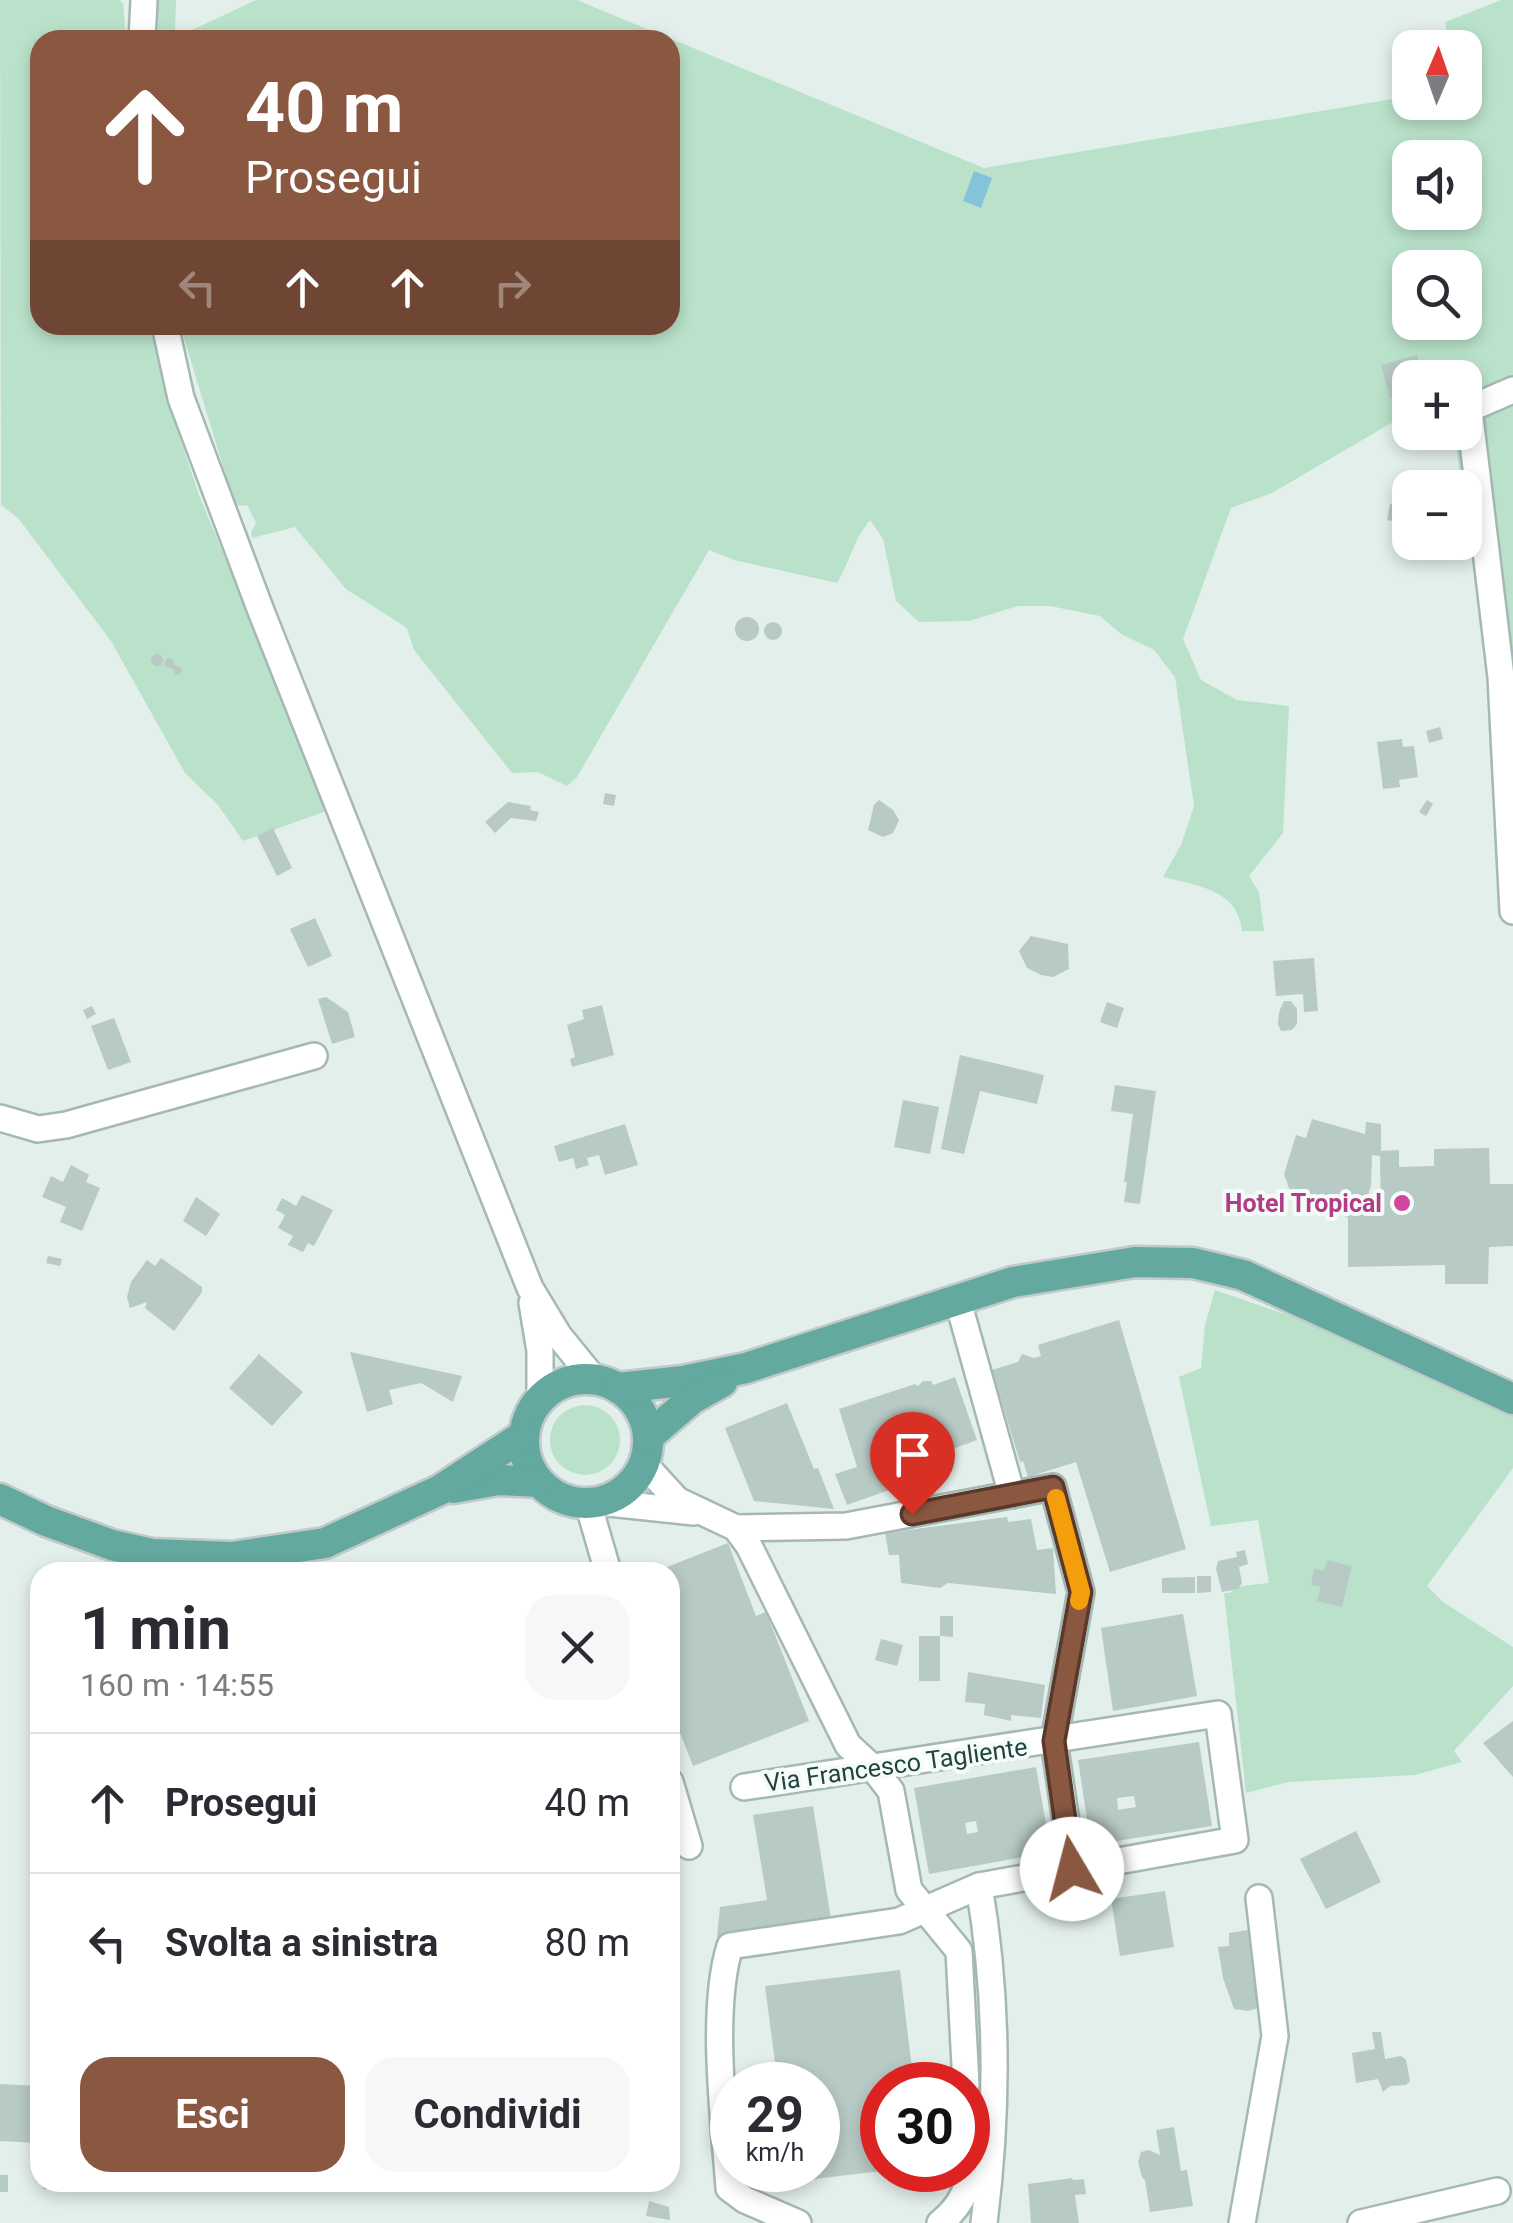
<!DOCTYPE html>
<html lang="it">
<meta charset="utf-8">
<style>
:root{--surface:#fff;--page:#f7f7f7;--text:#2b2b33;--muted:#7c7c81;--line:#e1e1e2;--accent:#8a5840}
body{margin:0;font-family:Roboto,sans-serif;background:var(--page);color:var(--text);height:100vh;display:flex;flex-direction:column;font-size:38px;white-space:nowrap}
*{box-sizing:border-box;margin:0}
p{font-size:32px;color:var(--muted)}
.icon{flex:none;width:55px;height:55px;fill:none;stroke:currentColor;stroke-width:2;stroke-linecap:round;stroke-linejoin:round}
.map{position:relative;flex:1;overflow:hidden}
.side{position:absolute;left:30px;top:1562px;width:650px;height:630px;display:flex;flex-direction:column;background:var(--surface);border-radius:30px;box-shadow:0 5px 15px #0003}
.side>*{flex:none}
.guide{position:absolute;left:30px;top:30px;width:650px;height:305px;border-radius:30px;box-shadow:0 5px 15px #0003;background:#8a5840;color:#fff;overflow:hidden}
.needle{width:65px;rotate:2deg}
.buttons{position:absolute;left:1392px;top:30px;display:grid;gap:20px}
.buttons a{display:grid;place-items:center;width:90px;height:90px;border-radius:20px;background:var(--surface);box-shadow:0 5px 15px #0003;font-size:50px}
.speed{position:absolute;left:710px;top:2062px;display:flex;gap:20px;font-size:50px;font-weight:700;text-align:center}
.speed>*{display:grid;place-content:center;width:130px;height:130px;border-radius:50%;background:var(--surface);box-shadow:0 5px 15px #0003;line-height:1}
.speed small{font-size:25px;font-weight:400}
.speed .limit{border:15px solid #d22;background:#fff;color:#111}
.pin{position:absolute;display:grid;place-items:center;width:85px;height:85px;color:#fff;margin:-102px -42px;border-radius:50% 50% 50% 0;rotate:-45deg;box-shadow:0 0 10px #0007}
.pin .icon{rotate:45deg}
.me{position:absolute;width:110px;margin:-55px;rotate:352deg;stroke-linejoin:round;filter:drop-shadow(0 0 8px #0008)}
.turn{display:flex;align-items:center;gap:35px;height:210px;padding:0 50px;font-size:45px}
.turn .icon{width:130px;height:130px;stroke-width:2.5}
.turn b{display:block;font-size:70px;line-height:85px}
.lanes{display:flex;align-items:center;height:95px;padding:0 50px;background:#0003;justify-content:center;gap:50px;direction:ltr}
.lanes .off{opacity:.35}
.round{display:grid;place-items:center;flex:none;width:105px;height:105px;border-radius:30px;background:var(--page)}
.headline{display:flex;align-items:center;justify-content:space-between;height:170px;padding:0 50px}
h1{font-size:60px;font-weight:700;line-height:75px}
.primary-button{display:flex;gap:20px;margin-top:auto;padding:20px 50px}
.primary-button a{flex:1;height:115px;border-radius:30px;background:var(--accent);color:#fff;font-size:40px;font-weight:700;line-height:115px;text-align:center}
.primary-button a+a{background:var(--page);color:var(--text)}
ul{padding:0;list-style:none}
li{display:flex;align-items:center;gap:30px;height:140px;padding:0 50px;border-top:2px solid var(--line)}
li div{flex:1}
li b{display:block;font-size:38px}
li em{font-style:normal}
.map>svg:first-child{display:block}
.green{fill:#bae2ca;fill-rule:evenodd}
.water{fill:#85c3da}
.building{fill:#b8cac5;fill-rule:evenodd}
.lines{fill:none;stroke-linecap:round;stroke-linejoin:round}
.minor-casing{stroke:#a5b8b4;stroke-width:30}
.major-casing{stroke:#c1cac9;stroke-width:35}
.minor{stroke:#fff;stroke-width:25}
.major{stroke:#63a9a0;stroke-width:30}
.route-casing{stroke:#5a392a;stroke-width:25}
.route{stroke:#8a5840;stroke-width:18}
.slow{stroke:#f59e0b;stroke-width:18}
.hotel-dot{fill:#d1479c;stroke:#f5fbf8;stroke-width:4}
.labels{text-anchor:middle;dominant-baseline:central;stroke-width:8;stroke-linejoin:round;paint-order:stroke}
.hotel-label{font-size:25px;font-weight:bold;fill:#b23c85;stroke:#f5fbf8;text-anchor:end}
.street-label{font-size:25px;fill:#20433e;stroke:#f5fbf8}
</style>
<div class="map">
<svg width="1513" height="2223" viewBox="0 0 1513 2223">
<rect width="100%" height="100%" fill="#e3efeb"/>
<g class="green">
<polygon points="0,0 119,0 123,3 126,40 40,40 40,325 155,325 168,402 199,495 329,810 243,841 218,805 185,773 111,641 18,518 1,505"/>
<path d="M158,0H176L175,38L256,0H577L984,168L1410,96V102H1465V48L1450,47L1445,22L1501,0H1513V673L1488,662L1465,488L1462,487L1454,433L1465,432V378H1410V412L1272,493L1231,508L1183,639L1201,680L1237,700L1289,706L1283,833L1249,876L1259,892L1264,931H1242C1239,890 1196,885 1163,877L1181,845L1194,806L1175,677L1154,650L1121,634L1100,616L1050,606H1018L969,621L919,622L896,601L883,539L870,520C854,539 850,561 837,583L734,560L709,550L577,777L567,786L538,772L512,773L414,650L407,628L346,589L295,527L252,538L251,532L256,523L247,505L235,506L180,325H670V40H158ZM1410,158H1465V212H1410ZM1410,268H1465V322H1410Z"/>
<polygon points="1215,1290 1322,1327 1513,1416 1513,1468 1427,1586 1443,1602 1513,1647 1513,1686 1454,1751 1462,1762 1415,1775 1289,1782 1246,1793 1224,1593 1229,1593 1241,1586 1269,1583 1258,1520 1211,1526 1179,1377 1201,1368 1205,1325"/>
<circle cx="585" cy="1440" r="35"/>
</g>
<polygon class="water" points="974,171 992,178 981,208 963,201"/>
<g class="building">
<polygon points="1417,355 1421,368 1428,366 1431,378 1410,378 1410,393 1390,398 1381,365"/>
<polygon points="1390,504 1410,507 1410,524 1387,520"/>
<circle cx="747" cy="629" r="12"/>
<circle cx="773" cy="631" r="9"/>
<circle cx="157" cy="660" r="6"/>
<polygon points="171,658 176,666 182,667 181,674 175,675 173,669 164,666 166,659"/>
<polygon points="1440,727 1443,739 1429,743 1426,731"/>
<polygon points="1402,739 1403,747 1414,746 1418,777 1399,780 1400,787 1383,789 1377,742"/>
<polygon points="605,793 616,795 614,806 603,804"/>
<polygon points="879,800 893,810 899,820 893,833 883,837 868,830 874,805"/>
<polygon points="1427,800 1433,804 1426,816 1419,812"/>
<polygon points="508,802 531,806 530,810 539,812 536,821 511,818 495,833 485,822"/>
<polygon points="273,828 292,868 277,876 257,836"/>
<polygon points="315,918 332,956 308,967 290,929"/>
<polygon points="1031,936 1068,944 1069,969 1053,977 1041,975 1027,968 1019,951"/>
<polygon points="1314,958 1318,1011 1304,1012 1303,994 1276,996 1273,961"/>
<polygon points="326,997 348,1012 355,1037 332,1044 318,999"/>
<polygon points="1291,1001 1297,1009 1297,1024 1292,1030 1281,1031 1278,1024 1279,1012 1284,1001"/>
<polygon points="1107,1002 1124,1008 1117,1028 1100,1022"/>
<polygon points="602,1005 614,1055 572,1067 570,1059 575,1057 567,1025 584,1019 582,1010"/>
<polygon points="92,1006 96,1014 87,1019 83,1010"/>
<polygon points="114,1018 131,1062 108,1070 91,1026"/>
<polygon points="960,1055 1044,1075 1037,1104 980,1091 964,1154 941,1149"/>
<polygon points="1115,1085 1156,1091 1140,1204 1124,1202 1127,1182 1124,1182 1133,1114 1111,1111"/>
<polygon points="903,1100 939,1107 930,1154 894,1147"/>
<path d="M1312,1119L1365,1134L1366,1122L1381,1124V1151L1399,1150V1167L1434,1166V1149L1489,1148L1490,1184H1513V1246L1489,1247L1488,1284H1445V1265L1348,1267V1217L1294,1202L1284,1174L1296,1135L1306,1138ZM1372,1155L1380,1156L1381,1215L1363,1213L1371,1185Z"/>
<polygon points="625,1124 638,1165 605,1175 599,1155 587,1158 589,1165 576,1169 573,1158 559,1162 554,1146"/>
<polygon points="71,1165 89,1175 86,1182 100,1188 82,1231 60,1222 66,1207 42,1197 51,1176 63,1182"/>
<polygon points="302,1195 333,1210 314,1246 308,1243 303,1252 288,1245 293,1236 278,1228 285,1215 276,1210 282,1198 296,1206"/>
<polygon points="196,1197 220,1214 206,1236 183,1221"/>
<polygon points="48,1256 62,1259 60,1266 46,1263"/>
<polygon points="161,1258 202,1287 202,1292 174,1331 145,1308 147,1302 130,1308 127,1297 131,1282 147,1260 155,1266"/>
<polygon points="1119,1320 1186,1549 1110,1572 1076,1462 1028,1477 1023,1461 1020,1462 992,1370 1018,1362 1022,1354 1034,1358 1041,1356 1038,1345"/>
<polygon points="350,1352 462,1376 453,1402 421,1383 389,1390 393,1404 367,1412"/>
<polygon points="259,1354 303,1392 272,1426 229,1388"/>
<polygon points="955,1377 977,1440 890,1472 895,1488 847,1505 835,1474 857,1467 839,1409 915,1384 918,1386 923,1381 931,1381 933,1385"/>
<polygon points="787,1403 814,1469 818,1468 834,1509 754,1501 725,1428"/>
<polygon points="1007,1517 1008,1522 1031,1519 1037,1550 1053,1548 1056,1594 948,1583 940,1588 901,1583 899,1555 889,1555 885,1533"/>
<polygon points="728,1543 756,1616 766,1612 809,1721 693,1766 670,1707 670,1572 654,1572"/>
<polygon points="1245,1550 1248,1564 1239,1567 1242,1583 1238,1589 1222,1592 1216,1569 1218,1561 1237,1557 1236,1552"/>
<polygon points="1327,1560 1352,1566 1342,1607 1317,1601 1321,1587 1311,1585 1314,1569 1324,1571"/>
<polygon points="1197,1576 1211,1576 1211,1592 1197,1593"/>
<polygon points="1195,1577 1195,1593 1162,1593 1162,1578"/>
<polygon points="1183,1614 1197,1696 1113,1711 1101,1628"/>
<polygon points="940,1616 953,1616 953,1637 940,1636"/>
<rect x="919" y="1636" width="21" height="45"/>
<polygon points="881,1639 903,1645 897,1666 875,1660"/>
<polygon points="968,1672 1045,1685 1041,1718 1011,1715 1011,1721 984,1715 985,1704 965,1702"/>
<polygon points="1513,1721 1513,1777 1483,1743"/>
<path d="M1199,1742L1212,1826L1091,1845L1078,1760ZM1134,1796L1136,1807L1118,1810L1117,1798Z"/>
<path d="M1036,1767L1051,1852L929,1874L914,1788ZM976,1821L978,1832L967,1834L965,1823Z"/>
<polygon points="813,1806 831,1919 717,1937 720,1907 767,1900 753,1815"/>
<polygon points="1356,1831 1381,1882 1326,1909 1300,1859"/>
<polygon points="1165,1891 1174,1947 1120,1956 1111,1899"/>
<polygon points="1248,1930 1258,2008 1248,2011 1234,2009 1223,1978 1218,1947 1229,1946 1229,1933"/>
<polygon points="900,1970 914,2085 882,2085 882,2171 789,2182 788,2170 818,2170 818,2085 778,2085 765,1986"/>
<polygon points="1372,2032 1381,2032 1385,2059 1401,2056 1406,2060 1410,2081 1406,2085 1390,2086 1383,2092 1378,2079 1356,2083 1352,2053 1375,2049"/>
<polygon points="0,2084 39,2086 36,2143 0,2141"/>
<polygon points="1174,2127 1181,2171 1187,2170 1193,2206 1150,2212 1145,2180 1142,2177 1138,2162 1141,2152 1149,2150 1160,2155 1156,2130"/>
<rect x="0" y="2175" width="8" height="17"/>
<polygon points="1072,2178 1073,2180 1084,2179 1086,2194 1075,2195 1079,2223 1031,2223 1028,2184"/>
<rect x="43" y="2182" width="15" height="7"/>
<polygon points="649,2201 669,2207 670,2220 646,2216"/>
</g>
<g class="lines">
<g class="minor-casing">
<g id="minor">
<polyline points="142,40 144,0"/>
<polyline points="165,325 181,398 261,611 530,1288 559,1336 594,1379"/>
<polyline points="1513,390 1469,409 1501,677 1513,911"/>
<polyline points="0,1118 38,1129 66,1125 314,1056"/>
<polyline points="958,1301 1012,1495"/>
<polyline points="532,1303 540,1351 540,1399"/>
<polyline points="644,1464 677,1500 736,1528 749,1546 848,1745 874,1769 891,1791 909,1890 959,1951 966,2085"/>
<polyline points="599,1502 694,1512"/>
<polyline points="588,1503 608,1572"/>
<polyline points="736,1528 846,1526 1053,1487 1081,1592 1054,1741 1073,1869"/>
<polyline points="670,1782 689,1846"/>
<path d="M744,1787L1218,1714L1235,1840L979,1886L899,1921L730,1946C710,2010 724,2120 729,2188L745,2200L798,2223"/>
<path d="M979,1886C998,1996 998,2112 984,2223"/>
<path d="M940,2223C977,2194 970,2164 968,2121"/>
<polyline points="1242,2223 1275,2036 1259,1898"/>
<polyline points="1361,2223 1497,2191"/>
</g>
</g>
<g class="major-casing">
<g id="major">
<circle cx="586" cy="1441" r="62"/>
<polyline points="618,1388 683,1381 746,1368 1013,1282 1135,1262 1193,1263 1243,1275 1513,1399"/>
<polyline points="648,1437 692,1399 722,1382"/>
<polyline points="453,1488 498,1480 539,1482"/>
<polyline points="0,1499 46,1521 112,1545 152,1554 232,1557 325,1543 440,1490 523,1436"/>
</g>
</g>
<use href="#minor" class="minor"/>
<use href="#major" class="major"/>
</g>
<g class="lines">
<g class="route-casing">
<polyline id="route" points="912,1514 1053,1487 1081,1592 1054,1741 1072,1869"/>
</g>
<use href="#route" class="route"/>
<polyline class="slow" points="1056,1498 1081,1592 1079,1601"/>
</g>
<circle class="hotel-dot" cx="1402" cy="1203" r="10"/>
<g class="labels">
<g class="hotel-label">
<text x="1382" y="1203">Hotel Tropical</text>
</g>
<g class="street-label">
<text transform="translate(896 1765) rotate(-8)">Via Francesco Tagliente</text>
</g>
</g>
</svg>
<div class="buttons">
<a><svg class="needle" viewBox="-14 -14 28 28"><path d="M0-13l5 13h-10z" fill="#e53935"/><path d="M0 13l5-13h-10z" fill="#7c7c81"/></svg></a>
<a><svg class="icon" aria-label="sound" viewBox="0 0 24 24"><path d="M4 9h4l5-4v14l-5-4H4zM17 9q2 3 0 6"/></svg></a>
<a><svg class="icon" aria-label="search" viewBox="0 0 24 24"><circle cx="10" cy="10" r="6"/><path d="M15 15l6 6"/></svg></a>
<a>+</a>
<a>−</a>
</div>
<div class="speed"><div>29<small>km/h</small></div><div class="limit">30</div></div>
<div class="pin" style="left:912px;top:1514px;background:#d93025"><svg class="icon" aria-label="arrive" viewBox="0 0 24 24"><path d="M6 21V4h12l-3 4 3 4H6"/></svg></div>
<svg class="me" style="left:1072px;top:1869px" viewBox="-20 -20 40 40"><circle r="19" fill="#fff"/><path d="M0-13L10 11 0 6-10 11z" fill="#8a5840"/></svg>
<div class="guide">
<div class="turn"><svg class="icon" aria-label="ahead" viewBox="0 0 24 24"><path d="M12 20V5M6 11l6-6 6 6"/></svg><div><b>40 m</b>Prosegui</div></div>
<div class="lanes"><svg class="icon off" aria-label="left" viewBox="0 0 24 24"><path d="M17 20v-9H6M10 6l-5 5 5 5"/></svg><svg class="icon" aria-label="ahead" viewBox="0 0 24 24"><path d="M12 20V5M6 11l6-6 6 6"/></svg><svg class="icon" aria-label="ahead" viewBox="0 0 24 24"><path d="M12 20V5M6 11l6-6 6 6"/></svg><svg class="icon off" aria-label="right" viewBox="0 0 24 24"><path d="M7 20v-9h11M14 6l5 5-5 5"/></svg></div>
</div>
<section class="side">
<div class="headline"><div><h1>1 min</h1><p>160 m · 14:55</p></div><a class="round"><svg class="icon" aria-label="close" viewBox="0 0 24 24"><path d="M6 6l12 12M18 6L6 18"/></svg></a></div>
<ul>
<li><svg class="icon" aria-label="ahead" viewBox="0 0 24 24"><path d="M12 20V5M6 11l6-6 6 6"/></svg><div><b>Prosegui</b></div><em>40 m</em></li>
<li><svg class="icon" aria-label="left" viewBox="0 0 24 24"><path d="M17 20v-9H6M10 6l-5 5 5 5"/></svg><div><b>Svolta a sinistra</b></div><em>80 m</em></li>
</ul>
<div class="primary-button"><a>Esci</a><a>Condividi</a></div>
</section>
</div>
